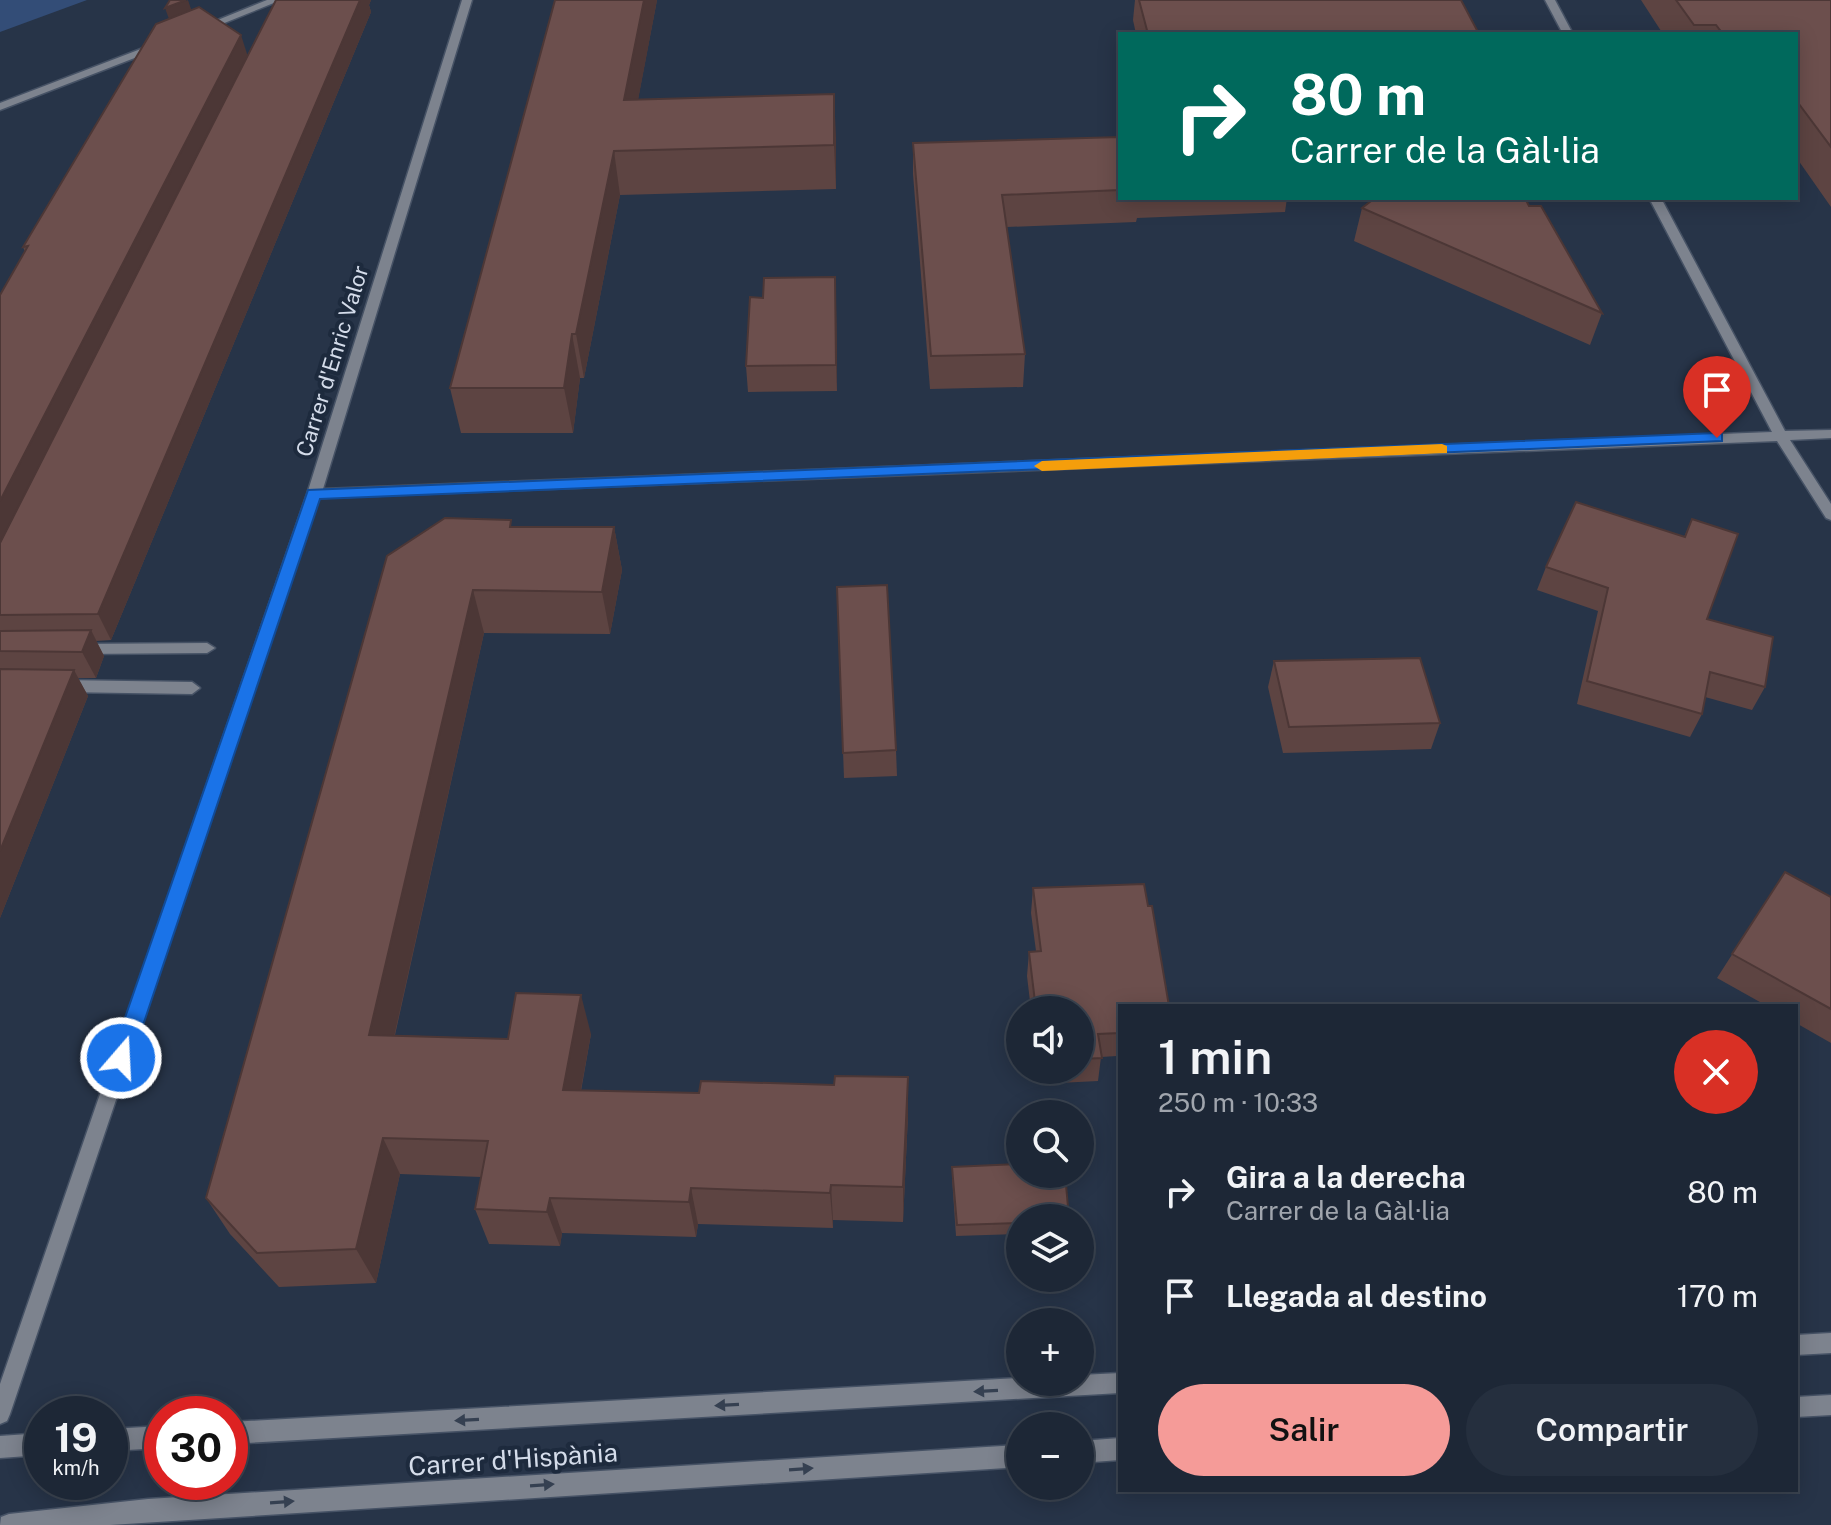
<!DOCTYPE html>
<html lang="es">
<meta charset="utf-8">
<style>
:root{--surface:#1d2736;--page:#252f3e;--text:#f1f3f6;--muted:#a0a5ad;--line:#3b4451;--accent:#f59b98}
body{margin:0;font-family:"Public Sans",sans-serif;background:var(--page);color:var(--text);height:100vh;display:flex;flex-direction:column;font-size:30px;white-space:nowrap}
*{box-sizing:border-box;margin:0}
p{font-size:26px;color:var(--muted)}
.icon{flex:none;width:44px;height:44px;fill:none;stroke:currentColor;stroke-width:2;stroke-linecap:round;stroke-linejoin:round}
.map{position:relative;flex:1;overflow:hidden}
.panel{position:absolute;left:1118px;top:1004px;width:680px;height:488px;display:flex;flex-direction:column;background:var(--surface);border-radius:0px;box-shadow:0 4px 20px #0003,0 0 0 2px var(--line)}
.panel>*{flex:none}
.hud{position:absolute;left:1118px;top:32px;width:680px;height:168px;border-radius:0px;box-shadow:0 4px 20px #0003,0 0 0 2px var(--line);background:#00695c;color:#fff;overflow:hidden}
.fabs{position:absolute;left:1006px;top:996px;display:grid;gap:16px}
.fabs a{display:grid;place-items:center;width:88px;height:88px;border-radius:50%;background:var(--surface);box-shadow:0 4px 20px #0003,0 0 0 2px var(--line);font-size:40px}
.speed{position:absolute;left:24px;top:1396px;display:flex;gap:16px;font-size:40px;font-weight:700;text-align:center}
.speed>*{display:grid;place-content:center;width:104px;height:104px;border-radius:50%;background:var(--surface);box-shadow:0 4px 20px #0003,0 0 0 2px var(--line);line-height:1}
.speed small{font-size:20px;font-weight:400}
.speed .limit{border:12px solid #d22;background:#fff;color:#111}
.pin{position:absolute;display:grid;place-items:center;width:68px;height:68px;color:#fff;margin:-82px -34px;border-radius:50% 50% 50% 0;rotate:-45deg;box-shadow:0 0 8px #0007}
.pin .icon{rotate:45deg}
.me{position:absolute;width:88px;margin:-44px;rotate:19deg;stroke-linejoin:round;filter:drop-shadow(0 0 6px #0008)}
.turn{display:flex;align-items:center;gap:28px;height:168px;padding:0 40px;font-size:36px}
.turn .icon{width:104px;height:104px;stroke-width:2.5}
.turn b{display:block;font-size:56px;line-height:68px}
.round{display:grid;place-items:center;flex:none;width:84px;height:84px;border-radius:42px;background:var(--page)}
.headline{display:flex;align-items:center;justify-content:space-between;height:136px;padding:0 40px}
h1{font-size:48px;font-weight:600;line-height:60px}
.action{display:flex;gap:16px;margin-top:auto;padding:16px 40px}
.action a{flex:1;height:92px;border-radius:48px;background:var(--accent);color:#111;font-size:32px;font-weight:600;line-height:92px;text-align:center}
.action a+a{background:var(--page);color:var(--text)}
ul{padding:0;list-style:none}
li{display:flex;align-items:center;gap:24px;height:104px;padding:0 40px}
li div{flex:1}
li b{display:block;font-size:30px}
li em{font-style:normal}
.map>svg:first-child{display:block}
.green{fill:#334d77}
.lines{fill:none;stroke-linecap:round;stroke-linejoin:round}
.service-casing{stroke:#465265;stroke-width:3}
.pedestrian-casing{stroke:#465265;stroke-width:3}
.minor-casing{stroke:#465265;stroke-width:3}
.service{fill:#7d838e;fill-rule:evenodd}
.pedestrian{fill:#7d838e;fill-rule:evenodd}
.minor{fill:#7d838e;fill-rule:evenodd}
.wall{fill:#5d4442}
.shaded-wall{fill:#4c3736}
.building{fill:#6c4f4d;stroke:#4c3736;stroke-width:2}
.oneway{fill:#354051}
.route{fill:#1a73e8;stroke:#114b97;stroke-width:2}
.slow{fill:#f59e0b}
.labels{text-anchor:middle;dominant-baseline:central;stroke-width:8;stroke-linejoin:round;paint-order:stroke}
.street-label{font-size:22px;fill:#d4dcea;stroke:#1d2a3d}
.near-street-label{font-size:26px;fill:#d4dcea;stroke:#1d2a3d}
</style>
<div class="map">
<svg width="1831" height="1525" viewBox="0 0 1831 1525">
<rect width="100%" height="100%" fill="#273448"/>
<polygon class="green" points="0,0 87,0 0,32"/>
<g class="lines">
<g class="service-casing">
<g id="service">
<polygon points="207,643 215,648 207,653 80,654 72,649 80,644"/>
<polygon points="62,680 192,682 200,688 192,694 62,692 54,686"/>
</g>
</g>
<g class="pedestrian-casing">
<g id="pedestrian">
<polygon points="267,0 281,0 207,30 198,28"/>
<polygon points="159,42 164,45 163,47 0,110 0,103"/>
</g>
</g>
<g class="minor-casing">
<g id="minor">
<polygon points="462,0 472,0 323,489 1772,432 1649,198 1661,198 1785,431 1831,430 1831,438 1790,440 1831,504 1831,520 1826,518 1777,441 319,498 10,1414 7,1421 0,1424 0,1384 307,494"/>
<polygon points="1545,0 1555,0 1573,34 1563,34"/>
<polygon points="1831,1333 1831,1353 1796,1355 1796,1335"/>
<polygon points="1120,1373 1120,1393 230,1444 230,1422 1020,1378 1020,1382 1080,1382 1080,1375"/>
<polygon points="1831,1395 1831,1415 1796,1417 1796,1397"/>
<polygon points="162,1426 162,1448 110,1451 110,1429"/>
<polygon points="42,1433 42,1455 0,1458 0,1436"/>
<polygon points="1120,1438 1120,1460 1080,1463 1080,1441"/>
<polygon points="1020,1445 1020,1467 110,1525 0,1525 1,1517 9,1514 148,1499"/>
</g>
</g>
<use href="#service" class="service"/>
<use href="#pedestrian" class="pedestrian"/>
<use href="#minor" class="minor"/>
</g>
<g class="wall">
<polygon points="276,0 371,0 369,5 371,12 111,640 96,641 104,656 96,678 78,678 88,696 0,918 0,295 25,252 23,247 191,10 247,56"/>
<polygon points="555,0 657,0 638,99 836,137 836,189 620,195 584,378 580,378 573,433 461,433 450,388"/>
<polygon points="1135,0 1461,0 1479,34 1136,34 1133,20"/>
<polygon points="1641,0 1831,0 1831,207 1796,157 1796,34 1663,34"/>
<polygon points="1120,137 1120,198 1287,198 1285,212 1137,218 1136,222 1007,227 1025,354 1023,387 930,389 913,174 913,143"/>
<polygon points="1529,206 1602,313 1590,345 1354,241 1362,208"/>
<polygon points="836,303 837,391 748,392 746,366"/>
<polygon points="1692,519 1707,619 1765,687 1752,710 1705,697 1702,714 1690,737 1577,704 1598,611 1537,590 1546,567 1684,537"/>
<polygon points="513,527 614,527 622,570 610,634 484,633 395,1035 508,1039 591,1034 581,1091 908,1115 903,1222 833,1220 833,1228 698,1224 696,1237 562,1233 560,1246 489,1244 475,1209 481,1177 400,1174 376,1283 279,1287 230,1234 206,1198 387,556"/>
<polygon points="837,587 896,750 897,776 844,778"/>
<polygon points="1274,661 1440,723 1431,749 1283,753 1268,687"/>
<polygon points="1785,872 1831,897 1831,1043 1796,1023 1796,1006 1767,1006 1717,978"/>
<polygon points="1033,888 1120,1006 1120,1047 1119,1048 1117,1056 1101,1057 1098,1081 1039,1084 1038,1070 1080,1070 1080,1010 1031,1010 1027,976 1029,952 1036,951 1031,913"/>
<polygon points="952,1167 1020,1218 1020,1234 956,1236 952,1178"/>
</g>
<g class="shaded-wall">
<polygon points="188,0 196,24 174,33 165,8"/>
<polygon points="360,0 371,0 369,5 371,12 111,640 98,614"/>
<polygon points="644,0 657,0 630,143 624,100"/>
<polygon points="241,35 249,60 0,555 0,501"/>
<polygon points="834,94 836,137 836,189 834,145"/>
<polygon points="614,151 620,195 584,378 576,334"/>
<polygon points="835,277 836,303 837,391 836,365"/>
<polygon points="572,334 580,378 573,433 564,388"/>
<polygon points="614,527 622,570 610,634 602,592"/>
<polygon points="473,590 484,633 386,1073 369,1035"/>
<polygon points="91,630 104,656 96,678 82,652"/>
<polygon points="74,670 88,696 0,918 0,851"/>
<polygon points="581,995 591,1034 574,1127 563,1090"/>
<polygon points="908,1077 908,1115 903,1222 903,1187"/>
<polygon points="383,1138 400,1174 376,1283 356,1249"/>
<polygon points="831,1185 833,1220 833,1228 830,1193"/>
<polygon points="691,1188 698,1224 696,1237 689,1202"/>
<polygon points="550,1198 562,1233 560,1246 547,1212"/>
</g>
<g class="building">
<polygon points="170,0 186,0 165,8"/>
<polygon points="276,0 360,0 98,614 0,615 0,543"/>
<polygon points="555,0 644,0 624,100 834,94 834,145 614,151 576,334 572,334 564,388 450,388"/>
<polygon points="1139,0 1461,0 1479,34 1148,34"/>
<polygon points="1676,0 1831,0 1831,147 1796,100 1796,34 1723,34 1716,25 1694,25"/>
<polygon points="199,7 241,35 0,501 0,295 28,246 23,247 156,24"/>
<polygon points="1120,137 1120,190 1002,195 1025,354 931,356 913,143"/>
<polygon points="1375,198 1525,198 1529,206 1541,206 1602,313 1362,208"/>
<polygon points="835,277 836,365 746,366 750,297 763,298 764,278"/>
<polygon points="1576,502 1685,537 1692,519 1738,534 1707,619 1773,637 1765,687 1710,672 1702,714 1587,681 1608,588 1546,567"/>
<polygon points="445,518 511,520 510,527 614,527 602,592 473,590 369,1035 508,1039 516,993 581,995 563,1090 699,1093 701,1081 834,1085 835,1076 908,1077 903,1187 831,1185 830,1193 691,1188 689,1202 550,1198 547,1212 475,1209 488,1141 383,1138 356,1249 257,1253 206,1198 387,556"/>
<polygon points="887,585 896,750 843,753 837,587"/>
<polygon points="91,630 82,652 0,651 0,631"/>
<polygon points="1420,658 1440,723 1289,727 1274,661"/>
<polygon points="0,669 74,670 0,851"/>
<polygon points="1785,872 1831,897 1831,1009 1732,954"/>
<polygon points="1144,884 1148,906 1152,906 1169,1006 1120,1006 1120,1033 1098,1034 1102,1058 1080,1059 1080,1010 1036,1010 1029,952 1041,951 1033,888"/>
<polygon points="1020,1164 1020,1174 1065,1174 1069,1218 1020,1218 1020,1223 957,1225 952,1167"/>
</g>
<defs><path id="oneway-solid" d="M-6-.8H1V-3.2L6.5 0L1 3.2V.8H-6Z" transform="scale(2)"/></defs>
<g class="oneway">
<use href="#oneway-solid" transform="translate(986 1391) rotate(177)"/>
<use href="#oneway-solid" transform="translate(727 1405) rotate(177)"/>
<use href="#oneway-solid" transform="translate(467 1420) rotate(177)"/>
<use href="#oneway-solid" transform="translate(801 1469) rotate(-4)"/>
<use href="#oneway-solid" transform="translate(542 1485) rotate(-4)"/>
<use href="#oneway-solid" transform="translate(282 1502) rotate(-4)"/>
</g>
<polygon class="route" points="1717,433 1722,434 1722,441 320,499 132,1058 129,1064 121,1067 114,1064 111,1058 308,490"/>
<polygon class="slow" points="1442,444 1447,446 1447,453 1042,471 1034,466 1042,461"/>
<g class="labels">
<g class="street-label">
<text transform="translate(332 361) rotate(-73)">Carrer d'Enric Valor</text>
</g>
<g class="near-street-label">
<text transform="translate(513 1459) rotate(-4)">Carrer d'Hispània</text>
</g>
</g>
</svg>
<div class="fabs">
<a><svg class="icon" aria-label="sound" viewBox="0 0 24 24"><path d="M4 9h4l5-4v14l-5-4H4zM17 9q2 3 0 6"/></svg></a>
<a><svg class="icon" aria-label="search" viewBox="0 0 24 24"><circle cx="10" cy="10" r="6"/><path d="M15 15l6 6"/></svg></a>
<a><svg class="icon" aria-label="layers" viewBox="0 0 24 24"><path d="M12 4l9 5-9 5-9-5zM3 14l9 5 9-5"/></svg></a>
<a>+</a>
<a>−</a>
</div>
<div class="speed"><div>19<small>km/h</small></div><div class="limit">30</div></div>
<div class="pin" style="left:1717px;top:438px;background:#d93025"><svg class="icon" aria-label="arrive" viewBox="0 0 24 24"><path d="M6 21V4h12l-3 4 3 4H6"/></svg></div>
<svg class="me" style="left:121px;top:1058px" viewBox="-20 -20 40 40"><circle r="17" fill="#1a73e8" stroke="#fff" stroke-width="3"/><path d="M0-11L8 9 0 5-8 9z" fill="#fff"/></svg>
<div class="hud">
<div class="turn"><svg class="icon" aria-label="right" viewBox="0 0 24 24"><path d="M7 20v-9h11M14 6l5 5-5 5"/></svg><div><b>80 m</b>Carrer de la Gàl·lia</div></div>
</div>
<section class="panel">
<div class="headline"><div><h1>1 min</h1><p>250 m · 10:33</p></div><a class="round" style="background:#d93025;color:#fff"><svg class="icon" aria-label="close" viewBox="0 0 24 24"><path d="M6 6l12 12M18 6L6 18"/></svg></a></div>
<ul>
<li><svg class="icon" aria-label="right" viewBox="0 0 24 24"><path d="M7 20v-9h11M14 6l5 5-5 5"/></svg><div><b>Gira a la derecha</b><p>Carrer de la Gàl·lia</p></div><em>80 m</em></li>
<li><svg class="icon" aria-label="arrive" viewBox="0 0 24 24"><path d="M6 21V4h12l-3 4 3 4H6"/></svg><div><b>Llegada al destino</b></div><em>170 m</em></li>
</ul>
<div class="action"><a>Salir</a><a>Compartir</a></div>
</section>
</div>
